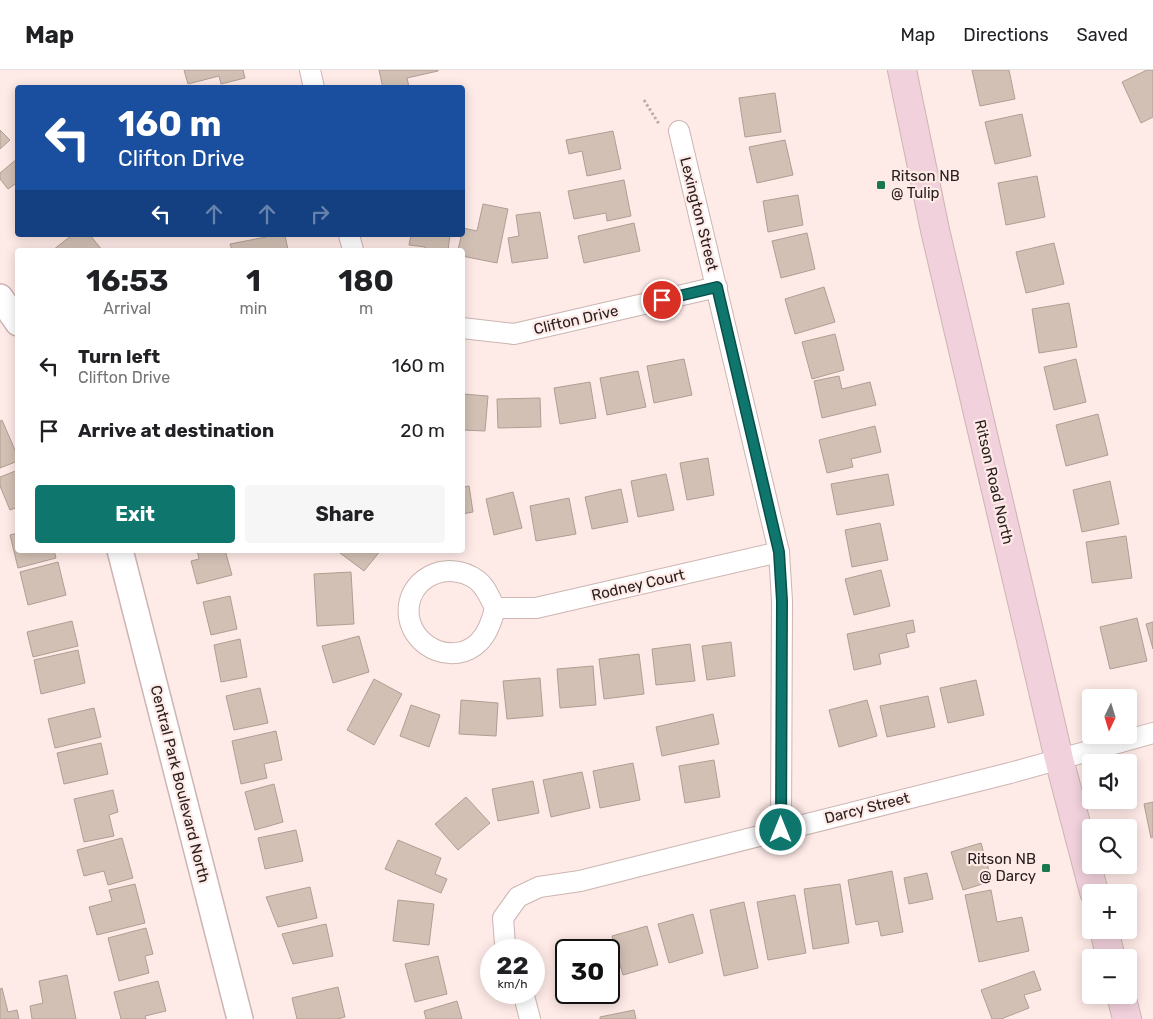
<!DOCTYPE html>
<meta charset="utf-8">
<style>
:root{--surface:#fff;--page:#f6f6f6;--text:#202124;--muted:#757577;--line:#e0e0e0;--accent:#0f766e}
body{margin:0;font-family:Rubik,sans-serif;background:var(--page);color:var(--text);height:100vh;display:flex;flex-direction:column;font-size:19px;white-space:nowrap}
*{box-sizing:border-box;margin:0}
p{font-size:16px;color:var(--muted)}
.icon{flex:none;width:28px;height:28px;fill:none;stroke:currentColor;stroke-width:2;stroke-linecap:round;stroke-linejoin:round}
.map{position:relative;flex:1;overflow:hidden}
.side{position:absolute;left:15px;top:178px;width:450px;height:305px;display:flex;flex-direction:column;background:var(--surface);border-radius:5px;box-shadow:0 2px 12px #0003}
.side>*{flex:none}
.banner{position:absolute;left:15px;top:15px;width:450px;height:152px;border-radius:5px;box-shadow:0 2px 12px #0003;background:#1a4fa0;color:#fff;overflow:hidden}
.needle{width:32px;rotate:184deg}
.fabs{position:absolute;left:1082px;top:619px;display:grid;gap:10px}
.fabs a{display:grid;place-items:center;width:55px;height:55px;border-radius:5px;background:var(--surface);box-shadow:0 2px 12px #0003;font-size:25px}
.speed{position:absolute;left:480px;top:869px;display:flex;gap:10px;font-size:25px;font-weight:700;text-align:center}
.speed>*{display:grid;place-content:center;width:65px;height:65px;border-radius:50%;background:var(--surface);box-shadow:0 2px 12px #0003;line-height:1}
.speed small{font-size:12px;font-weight:400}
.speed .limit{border:2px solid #111;border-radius:8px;background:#fff;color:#111}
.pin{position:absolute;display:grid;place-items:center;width:42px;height:42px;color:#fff;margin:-21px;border:2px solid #fff;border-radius:50%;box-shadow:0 1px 5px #0007}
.me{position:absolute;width:55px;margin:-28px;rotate:0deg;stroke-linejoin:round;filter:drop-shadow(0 0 4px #0008)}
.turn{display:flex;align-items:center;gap:18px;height:105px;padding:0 20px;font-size:22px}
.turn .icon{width:65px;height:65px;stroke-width:2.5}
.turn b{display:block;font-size:35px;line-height:42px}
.lanes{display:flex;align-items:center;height:48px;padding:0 20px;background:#0003;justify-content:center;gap:25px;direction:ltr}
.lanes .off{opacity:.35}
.eta{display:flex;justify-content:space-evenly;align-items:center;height:85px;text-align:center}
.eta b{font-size:30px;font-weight:700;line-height:35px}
.action{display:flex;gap:10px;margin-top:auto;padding:10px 20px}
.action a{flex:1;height:58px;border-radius:5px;background:var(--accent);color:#fff;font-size:20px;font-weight:700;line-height:58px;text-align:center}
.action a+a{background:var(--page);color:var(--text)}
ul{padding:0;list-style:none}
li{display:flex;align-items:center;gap:15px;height:65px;padding:0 20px}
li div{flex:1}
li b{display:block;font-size:19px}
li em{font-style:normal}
header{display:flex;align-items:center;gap:30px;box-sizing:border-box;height:70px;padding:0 25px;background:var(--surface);border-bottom:1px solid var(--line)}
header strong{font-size:24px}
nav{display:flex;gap:28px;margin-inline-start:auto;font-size:18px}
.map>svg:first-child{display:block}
.building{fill:#d2c0b4;stroke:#b09e93}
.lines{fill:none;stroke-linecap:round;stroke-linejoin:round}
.minor-casing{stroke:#ccb5b2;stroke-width:22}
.tertiary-casing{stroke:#ccb5b2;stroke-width:28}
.secondary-casing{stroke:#ccb5b2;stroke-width:30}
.path{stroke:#bcaba9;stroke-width:3;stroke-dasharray:2.5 2.5;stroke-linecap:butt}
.minor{stroke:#fff;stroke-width:20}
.tertiary{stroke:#fff;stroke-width:25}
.secondary{stroke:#f1d1db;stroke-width:28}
.route-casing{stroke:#0a4d48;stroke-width:12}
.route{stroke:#0f766e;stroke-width:9}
.poi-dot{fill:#1a784e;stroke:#feeae7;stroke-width:2}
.labels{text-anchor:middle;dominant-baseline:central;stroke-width:4.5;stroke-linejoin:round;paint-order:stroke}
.poi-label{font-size:15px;fill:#29201f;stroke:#feeae7;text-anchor:start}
.street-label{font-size:15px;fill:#29201f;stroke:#feeae7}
</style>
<header>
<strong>Map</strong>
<nav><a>Map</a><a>Directions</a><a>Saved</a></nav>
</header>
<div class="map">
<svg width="1153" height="949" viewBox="0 0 1153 949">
<rect width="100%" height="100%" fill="#feeae7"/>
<g class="building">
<polygon points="184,0 243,0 245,8 221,14 219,6 188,14"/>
<polygon points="379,0 438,0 438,1 407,8 409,17 383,18"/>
<polygon points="972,0 1009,0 1015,29 980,36"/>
<polygon points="1147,0 1153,0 1153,47 1141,53 1122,12"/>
<polygon points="775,23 781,62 745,67 739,28"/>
<polygon points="1022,44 1031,86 995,94 985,52"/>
<polygon points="0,60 10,70 0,79"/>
<polygon points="613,61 621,99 587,106 582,81 569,84 566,70"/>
<polygon points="785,70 793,105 757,113 749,77"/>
<polygon points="18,88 18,112 8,119 0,109 0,103"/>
<polygon points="1037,106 1045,147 1006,155 998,113"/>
<polygon points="624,110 631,146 607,151 606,143 574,149 568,121"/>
<polygon points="798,125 803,155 768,162 763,131"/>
<polygon points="483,134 508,139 497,193 462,186 462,180 458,180 463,158 477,161"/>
<polygon points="540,142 548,188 512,193 508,168 519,166 516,145"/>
<polygon points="634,153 640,181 584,193 578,166"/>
<polygon points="807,163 815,199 781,208 772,171"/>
<polygon points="72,165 90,165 102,180 53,180"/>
<polygon points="266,165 285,165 288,180 232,180 230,174 266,167"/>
<polygon points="411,165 450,165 448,180 425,180 425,177 409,175"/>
<polygon points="1054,173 1064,214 1026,223 1016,182"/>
<polygon points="824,217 835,252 795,264 785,229"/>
<polygon points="1069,233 1077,277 1039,283 1032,239"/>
<polygon points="835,264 844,300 812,309 802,272"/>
<polygon points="684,289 692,325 654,333 647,296"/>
<polygon points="1076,289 1086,332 1054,340 1044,297"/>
<polygon points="638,301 646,337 607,345 600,308"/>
<polygon points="839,306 842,319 870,312 876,335 822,348 814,311"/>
<polygon points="590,312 596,348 560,354 554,318"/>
<polygon points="462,324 488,326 485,361 462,360"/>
<polygon points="540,328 541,357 498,358 497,329"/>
<polygon points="1098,344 1108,385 1066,396 1056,355"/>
<polygon points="2,350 18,387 18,391 0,398 0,351"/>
<polygon points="875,356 881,382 851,389 853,397 827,403 819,370"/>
<polygon points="708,388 714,425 687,430 680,393"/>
<polygon points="18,400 18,437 10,440 0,416 0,407"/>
<polygon points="666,404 674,440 638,447 631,411"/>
<polygon points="888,404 894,435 837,445 831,414"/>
<polygon points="1110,411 1119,454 1082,462 1073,420"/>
<polygon points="469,416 473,442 462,444 462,417"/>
<polygon points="621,419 628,452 592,459 585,427"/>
<polygon points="513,422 522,458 494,465 486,429"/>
<polygon points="569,428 576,464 536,471 530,436"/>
<polygon points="880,453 888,490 852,497 845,460"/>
<polygon points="18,463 18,480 54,480 56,488 18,498 10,465"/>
<polygon points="1126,466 1132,508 1092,513 1086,472"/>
<polygon points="197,480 225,480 232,505 197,514 191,491 199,489"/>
<polygon points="336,480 381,480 364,501"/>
<polygon points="58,492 66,525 28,535 20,502"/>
<polygon points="881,500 890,536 854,545 845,509"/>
<polygon points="351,502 354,554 317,556 314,504"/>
<polygon points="230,526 237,559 211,565 203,532"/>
<polygon points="1137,548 1147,591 1110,599 1100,557"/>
<polygon points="913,550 915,562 906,564 909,577 879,584 881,594 854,600 847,564"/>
<polygon points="72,551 78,576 33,587 27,562"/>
<polygon points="1153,552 1153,579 1146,554"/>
<polygon points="359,566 369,602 333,613 322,576"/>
<polygon points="240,569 247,607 221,612 214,575"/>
<polygon points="731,572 735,606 707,610 702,576"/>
<polygon points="690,574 695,611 656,615 652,579"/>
<polygon points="78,580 85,613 41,624 34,590"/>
<polygon points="639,584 644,624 604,629 599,589"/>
<polygon points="593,596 596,635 560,638 557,599"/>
<polygon points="540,608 543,646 507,649 503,611"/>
<polygon points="374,609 402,624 374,675 347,660"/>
<polygon points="976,610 984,645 948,653 940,618"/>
<polygon points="260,618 268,653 234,660 226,626"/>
<polygon points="928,626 935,657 887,667 880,636"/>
<polygon points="461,630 498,633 496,666 459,664"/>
<polygon points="867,630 877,666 839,677 829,640"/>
<polygon points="411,635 440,645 429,677 400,666"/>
<polygon points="94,638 101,667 55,678 48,649"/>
<polygon points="713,644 719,674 662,686 656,657"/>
<polygon points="276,661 282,690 264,694 267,708 241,714 232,671"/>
<polygon points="101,673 108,704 64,714 57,683"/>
<polygon points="714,690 720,727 685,733 679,696"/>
<polygon points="633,693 640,730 600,738 593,701"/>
<polygon points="582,702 590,738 551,747 543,710"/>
<polygon points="533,711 539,743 498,751 492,719"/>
<polygon points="274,714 283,752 255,760 245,722"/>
<polygon points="113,720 118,742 109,745 114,766 84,772 74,729"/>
<polygon points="466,727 490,753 458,780 435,754"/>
<polygon points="1153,732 1153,767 1151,768 1144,734"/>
<polygon points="296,760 303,791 265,799 258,768"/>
<polygon points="122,768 133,808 108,815 104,801 84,806 77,780"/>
<polygon points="398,770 441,788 435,804 447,809 441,823 385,799"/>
<polygon points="981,773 992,811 963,820 951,782"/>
<polygon points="892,801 903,862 881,866 878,851 856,855 848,810"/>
<polygon points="927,803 933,829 909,834 904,808"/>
<polygon points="135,814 145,853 97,865 89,837 112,831 109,820"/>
<polygon points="840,814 849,873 813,879 804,819"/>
<polygon points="310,817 317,848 278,857 266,827"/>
<polygon points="991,820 997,852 1022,847 1029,881 979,892 965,825"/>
<polygon points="795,825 806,883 768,890 757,832"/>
<polygon points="398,830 434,834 429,875 393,871"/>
<polygon points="744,832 758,898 724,906 710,840"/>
<polygon points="693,844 703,883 669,893 658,854"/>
<polygon points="326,854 333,886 293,894 282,864"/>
<polygon points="647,856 658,895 623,905 612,866"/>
<polygon points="146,858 153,884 145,886 149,903 119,911 108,868"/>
<polygon points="600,872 602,880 570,880"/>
<polygon points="438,886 447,924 415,932 405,894"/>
<polygon points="1034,901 1041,920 1024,925 1029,938 1001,949 992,949 981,920"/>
<polygon points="67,905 76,949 32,949 30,936 43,933 39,911"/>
<polygon points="158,911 166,941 145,946 146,949 121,949 114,922"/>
<polygon points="338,917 345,947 337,949 297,949 292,928"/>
<polygon points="2,918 8,942 17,940 19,949 0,949 0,919"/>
<polygon points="457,931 462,949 426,949 424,941"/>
<polygon points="634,940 636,949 600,949 600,947"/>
</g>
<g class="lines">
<g class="minor-casing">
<g id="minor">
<polyline points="310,0 314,18"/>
<polyline points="679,61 779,482 782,531 781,760"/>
<polyline points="349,165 353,180"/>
<polyline points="462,258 514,264 717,217"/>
<path d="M495,538C492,551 488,563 479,572C455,596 414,579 409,547C404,509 447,488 477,510C486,517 490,528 495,538H536L779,482"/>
<polyline points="508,880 505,874 503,848 518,827 539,817 580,811 1010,703 1153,663"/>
<polyline points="523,922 530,949"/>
</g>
</g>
<g class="tertiary-casing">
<g id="tertiary">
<polyline points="0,227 18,253"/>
<polyline points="120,480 240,949"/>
</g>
</g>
<g class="secondary-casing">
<g id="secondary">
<polyline points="902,0 935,160 1059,689 1094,822"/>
<polyline points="1104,860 1111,888"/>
<polyline points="1121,925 1127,949"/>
</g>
</g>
<polyline class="path" points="644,30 659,54"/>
<use href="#minor" class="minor"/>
<use href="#tertiary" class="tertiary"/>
<use href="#secondary" class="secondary"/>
</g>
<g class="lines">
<g class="route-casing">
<polyline id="route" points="662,230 717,217 779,482 782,531 781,760"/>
</g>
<use href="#route" class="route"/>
</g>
<g class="poi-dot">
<rect x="876" y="110" width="10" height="10" rx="2.5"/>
<rect x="1041" y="793" width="10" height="10" rx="2.5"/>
</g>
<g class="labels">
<g class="poi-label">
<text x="891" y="106">Ritson NB<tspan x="891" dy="17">@ Tulip</tspan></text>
<text x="1036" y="789" text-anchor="end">Ritson NB<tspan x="1036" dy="17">@ Darcy</tspan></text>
</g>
<g class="street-label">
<text transform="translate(699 144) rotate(76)">Lexington Street</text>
<text transform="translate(576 250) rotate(-13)">Clifton Drive</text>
<text transform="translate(994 412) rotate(77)">Ritson Road North</text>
<text transform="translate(638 515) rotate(-13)">Rodney Court</text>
<text transform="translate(180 714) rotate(76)">Central Park Boulevard North</text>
<text transform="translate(867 738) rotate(-14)">Darcy Street</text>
</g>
</g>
</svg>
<div class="fabs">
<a><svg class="needle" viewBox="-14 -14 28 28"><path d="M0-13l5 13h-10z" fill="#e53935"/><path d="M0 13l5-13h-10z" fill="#757577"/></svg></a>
<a><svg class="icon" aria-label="sound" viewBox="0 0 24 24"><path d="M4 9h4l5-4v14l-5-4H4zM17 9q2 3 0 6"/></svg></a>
<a><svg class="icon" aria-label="search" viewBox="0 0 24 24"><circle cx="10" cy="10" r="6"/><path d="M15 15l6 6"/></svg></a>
<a>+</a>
<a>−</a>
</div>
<div class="speed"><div>22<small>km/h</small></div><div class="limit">30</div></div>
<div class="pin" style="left:662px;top:230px;background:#d93025"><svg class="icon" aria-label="arrive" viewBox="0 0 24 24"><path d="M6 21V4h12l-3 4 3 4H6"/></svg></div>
<svg class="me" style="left:781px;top:760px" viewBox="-20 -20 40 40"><circle r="17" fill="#0f766e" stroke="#fff" stroke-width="3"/><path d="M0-11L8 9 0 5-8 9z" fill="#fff"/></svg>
<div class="banner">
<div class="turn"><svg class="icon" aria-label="left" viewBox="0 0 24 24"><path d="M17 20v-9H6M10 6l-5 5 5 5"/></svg><div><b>160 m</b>Clifton Drive</div></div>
<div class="lanes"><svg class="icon" aria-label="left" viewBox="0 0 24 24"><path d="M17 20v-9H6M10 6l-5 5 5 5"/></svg><svg class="icon off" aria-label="ahead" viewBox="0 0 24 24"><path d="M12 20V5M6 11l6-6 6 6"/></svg><svg class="icon off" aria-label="ahead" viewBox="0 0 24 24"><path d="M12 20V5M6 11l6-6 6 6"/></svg><svg class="icon off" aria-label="right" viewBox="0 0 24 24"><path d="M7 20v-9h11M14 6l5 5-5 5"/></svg></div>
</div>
<section class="side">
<div class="eta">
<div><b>16:53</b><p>Arrival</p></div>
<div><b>1</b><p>min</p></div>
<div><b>180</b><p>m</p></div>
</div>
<ul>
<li><svg class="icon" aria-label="left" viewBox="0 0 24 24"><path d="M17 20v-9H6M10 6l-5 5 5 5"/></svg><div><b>Turn left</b><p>Clifton Drive</p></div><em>160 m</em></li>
<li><svg class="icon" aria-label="arrive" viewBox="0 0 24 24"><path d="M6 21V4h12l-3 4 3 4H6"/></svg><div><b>Arrive at destination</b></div><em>20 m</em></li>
</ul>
<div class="action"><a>Exit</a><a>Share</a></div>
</section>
</div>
